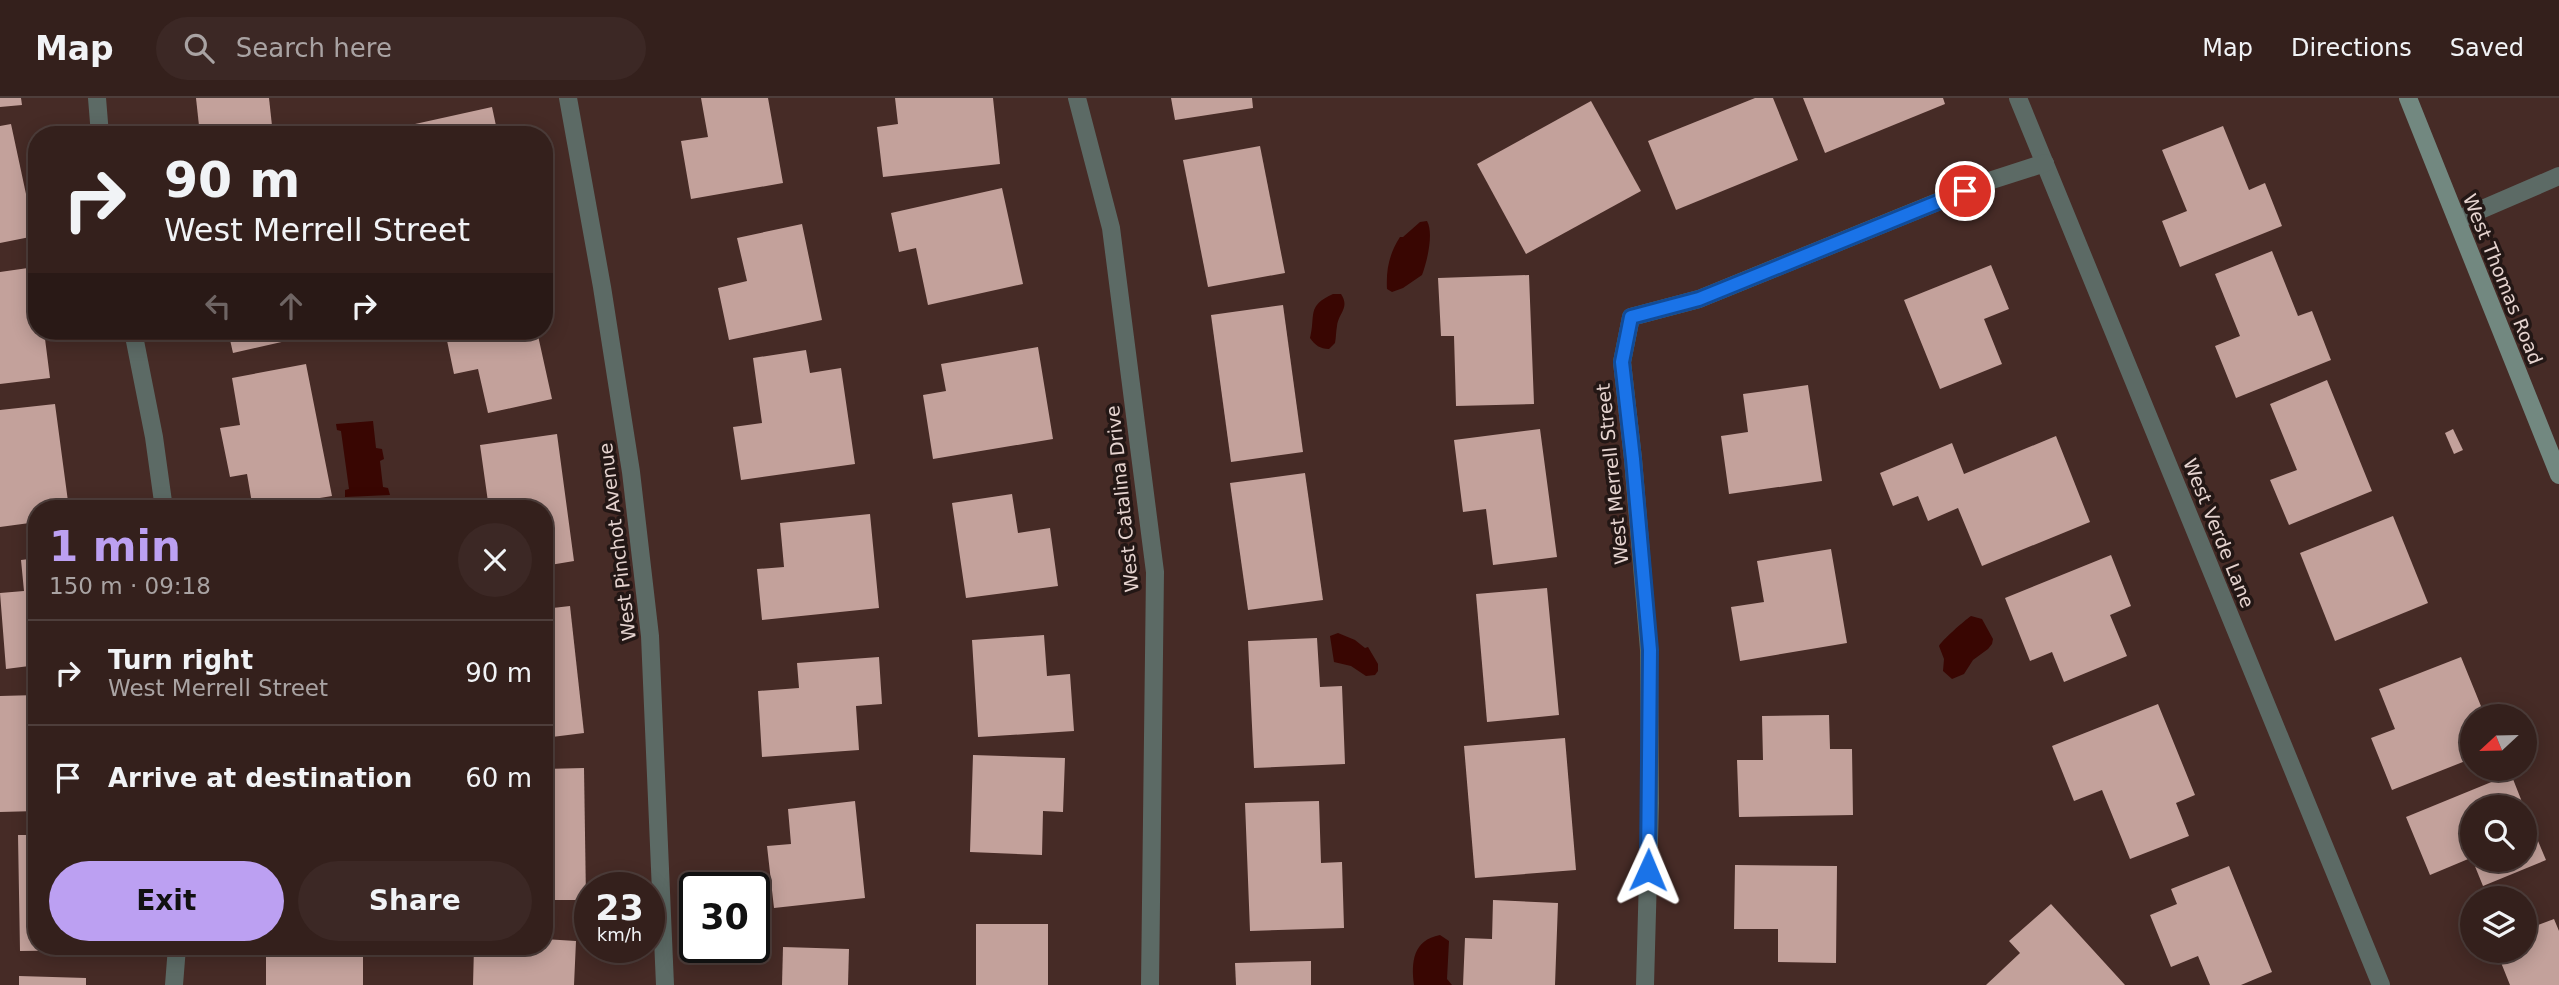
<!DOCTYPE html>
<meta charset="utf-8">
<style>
:root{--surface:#34201c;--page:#3c2825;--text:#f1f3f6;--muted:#a9a3a3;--line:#4e3e3b;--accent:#bca0f2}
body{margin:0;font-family:"DejaVu Sans",sans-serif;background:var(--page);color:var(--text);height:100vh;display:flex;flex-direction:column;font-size:26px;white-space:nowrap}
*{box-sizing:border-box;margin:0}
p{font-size:23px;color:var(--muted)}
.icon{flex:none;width:38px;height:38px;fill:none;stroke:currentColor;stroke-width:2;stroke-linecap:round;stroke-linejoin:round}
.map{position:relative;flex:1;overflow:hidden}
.sheet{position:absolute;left:28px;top:402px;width:525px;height:455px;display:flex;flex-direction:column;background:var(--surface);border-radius:28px;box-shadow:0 4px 18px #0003,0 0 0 2px var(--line)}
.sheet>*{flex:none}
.hud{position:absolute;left:28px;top:28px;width:525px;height:214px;border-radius:28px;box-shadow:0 4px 18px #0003,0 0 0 2px var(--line);background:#34201c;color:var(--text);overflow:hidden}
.needle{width:46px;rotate:248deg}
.buttons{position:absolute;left:2460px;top:606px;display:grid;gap:14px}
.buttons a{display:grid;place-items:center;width:77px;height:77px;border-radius:50%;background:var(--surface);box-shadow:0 4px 18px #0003,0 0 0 2px var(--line);font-size:35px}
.speed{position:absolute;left:574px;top:774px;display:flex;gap:14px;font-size:35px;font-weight:700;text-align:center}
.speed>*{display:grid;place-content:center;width:91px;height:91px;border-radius:50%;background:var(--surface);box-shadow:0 4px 18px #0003,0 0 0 2px var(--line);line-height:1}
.speed small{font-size:18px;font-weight:400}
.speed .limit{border:4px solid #111;border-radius:10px;background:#fff;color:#111}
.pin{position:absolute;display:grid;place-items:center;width:60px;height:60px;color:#fff;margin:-30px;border:4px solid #fff;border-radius:50%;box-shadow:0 2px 7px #0007}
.me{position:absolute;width:77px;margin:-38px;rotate:1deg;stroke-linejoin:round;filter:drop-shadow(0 0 5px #0008)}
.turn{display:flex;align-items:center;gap:24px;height:147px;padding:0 21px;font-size:32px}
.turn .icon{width:91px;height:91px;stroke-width:2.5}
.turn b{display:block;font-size:49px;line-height:60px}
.lanes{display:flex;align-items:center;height:66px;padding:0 21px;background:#0003;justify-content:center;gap:35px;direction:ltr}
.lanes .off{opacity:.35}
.round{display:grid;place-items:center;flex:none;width:74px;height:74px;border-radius:37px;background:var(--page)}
.head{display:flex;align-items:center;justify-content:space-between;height:119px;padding:0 21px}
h1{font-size:42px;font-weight:600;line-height:52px;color:var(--accent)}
.button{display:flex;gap:14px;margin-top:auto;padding:14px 21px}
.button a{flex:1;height:80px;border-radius:42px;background:var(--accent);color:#111;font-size:28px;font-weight:600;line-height:80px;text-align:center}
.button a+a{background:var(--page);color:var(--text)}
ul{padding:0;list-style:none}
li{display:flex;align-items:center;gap:21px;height:105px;padding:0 21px;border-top:2px solid var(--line)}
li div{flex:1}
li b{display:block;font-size:26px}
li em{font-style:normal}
header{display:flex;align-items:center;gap:42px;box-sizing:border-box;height:98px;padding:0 35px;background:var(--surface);border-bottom:2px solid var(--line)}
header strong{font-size:33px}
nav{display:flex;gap:38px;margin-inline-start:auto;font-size:24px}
.search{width:490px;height:63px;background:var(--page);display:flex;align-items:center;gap:18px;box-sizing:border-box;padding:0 24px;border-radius:38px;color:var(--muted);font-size:26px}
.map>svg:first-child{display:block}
.water{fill:#390602}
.building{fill:#c3a19b}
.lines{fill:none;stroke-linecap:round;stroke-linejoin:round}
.street{stroke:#5c6a65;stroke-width:18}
.secondary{stroke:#728880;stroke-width:18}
.route-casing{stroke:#114b97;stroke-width:18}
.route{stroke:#1a73e8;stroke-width:12}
.labels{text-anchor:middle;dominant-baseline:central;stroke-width:7;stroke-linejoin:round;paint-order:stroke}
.street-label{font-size:19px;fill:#e6d4d0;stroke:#231715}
</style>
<header>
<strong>Map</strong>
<div class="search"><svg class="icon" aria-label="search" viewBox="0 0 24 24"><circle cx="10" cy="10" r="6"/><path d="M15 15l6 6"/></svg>Search here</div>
<nav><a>Map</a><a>Directions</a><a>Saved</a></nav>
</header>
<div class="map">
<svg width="2559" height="887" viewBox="0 0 2559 887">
<rect width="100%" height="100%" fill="#462b26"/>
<g class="water">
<path d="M1427,123C1434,135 1427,164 1422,177L1403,190L1392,194L1387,191C1386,172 1389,156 1400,139H1403L1420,124Z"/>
<path d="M1333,196H1341C1350,210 1339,214 1337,228C1336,233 1336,240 1335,245L1329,251C1320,251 1315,247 1310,240C1316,217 1306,208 1333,196Z"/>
<polygon points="373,323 376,350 382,351 384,361 380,363 383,389 388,390 390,397 345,399 345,392 349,391 341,333 337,332 336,326"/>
<path d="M1971,518L1982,521L1993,541L1992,546L1988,551L1973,562L1964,576L1952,581L1943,573L1944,561L1939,548C1942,542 1964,523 1971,518Z"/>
<polygon points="1338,535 1355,542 1365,550 1368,549 1378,566 1378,573 1375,577 1366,578 1351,568 1334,564 1330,538"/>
<path d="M1440,837L1449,843L1447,881L1452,887H1414C1411,864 1413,842 1440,837Z"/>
</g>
<g class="building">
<polygon points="0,0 21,0 22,7 0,9"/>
<polygon points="196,0 269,0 273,37 200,37"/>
<polygon points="701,0 768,0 783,85 691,101 681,43 708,39"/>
<polygon points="895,0 993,0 1000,66 883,79 877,29 898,26"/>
<polygon points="1171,0 1252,0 1253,10 1175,22"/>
<polygon points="1755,0 1773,0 1798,62 1676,112 1648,43"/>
<polygon points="1803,0 1943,0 1945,6 1825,55"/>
<polygon points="1591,3 1641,93 1526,156 1477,66"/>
<polygon points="492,9 498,37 408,37 406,28"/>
<polygon points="11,26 35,138 0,145 0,28"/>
<polygon points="2223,28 2249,92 2265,85 2282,128 2180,169 2162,123 2187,113 2162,52"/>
<polygon points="1260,48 1285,175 1208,189 1183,62"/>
<polygon points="1002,90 1023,186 928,207 916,150 899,154 891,115"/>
<polygon points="802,126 822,222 729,242 718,190 747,183 737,140"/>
<polygon points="2272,153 2298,218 2312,213 2331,262 2236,300 2215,248 2240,238 2215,176"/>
<polygon points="1991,167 2009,211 1984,221 2002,266 1940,291 1904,202"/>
<polygon points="35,169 37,233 44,233 50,280 0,286 0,174"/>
<polygon points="1529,177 1534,306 1456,308 1454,238 1441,238 1438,180"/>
<polygon points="1283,207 1303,354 1231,364 1211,217"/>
<polygon points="228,233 316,233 317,236 233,255"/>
<polygon points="445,233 537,233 552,301 488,315 478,271 454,276"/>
<polygon points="1038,249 1053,341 933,361 923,297 946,293 941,266"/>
<polygon points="806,252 810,275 841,270 855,366 741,382 733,329 762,325 753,260"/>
<polygon points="306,266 332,398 253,411 247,376 230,379 220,330 240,327 232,280"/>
<polygon points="2327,282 2372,393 2289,427 2270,382 2297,372 2270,306"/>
<polygon points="1808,287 1822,383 1729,396 1721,338 1748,334 1743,296"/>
<polygon points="55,306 69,411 37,411 37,424 0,429 0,312"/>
<polygon points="1540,331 1557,459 1493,467 1486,411 1463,414 1454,342"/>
<polygon points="2453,331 2463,352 2454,356 2445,335"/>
<polygon points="557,336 574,463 544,468 544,411 489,411 480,347"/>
<polygon points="2056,338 2090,424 1982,468 1958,410 1928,423 1918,398 1893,408 1880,375 1952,345 1964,376"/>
<polygon points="1305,375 1323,502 1248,512 1230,385"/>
<polygon points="1012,396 1018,435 1050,430 1058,488 966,500 952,405"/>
<polygon points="870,416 879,510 762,522 757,471 784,469 780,425"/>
<polygon points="2393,418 2428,505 2335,543 2300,455"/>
<polygon points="1831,451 1847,545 1740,563 1731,509 1764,504 1757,463"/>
<polygon points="2111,457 2131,508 2110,517 2127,558 2064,584 2052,554 2030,563 2005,500"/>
<polygon points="37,460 37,567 6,571 0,495 24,493 21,462"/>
<polygon points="1547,490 1559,617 1487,624 1476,496"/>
<polygon points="570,508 584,635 544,640 544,511"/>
<polygon points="1044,537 1047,578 1070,576 1074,633 978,639 972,542"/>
<polygon points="1317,540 1320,589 1342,588 1345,666 1254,670 1248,543"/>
<polygon points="879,559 882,606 856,608 859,652 762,659 758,593 799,590 797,565"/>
<polygon points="2461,559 2485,618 2473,618 2473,660 2392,692 2371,640 2395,631 2379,591"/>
<polygon points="37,597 37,713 0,714 0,598"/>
<polygon points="2158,606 2195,697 2176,705 2189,738 2130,761 2102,692 2074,703 2052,648"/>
<polygon points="1829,617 1830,651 1852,651 1853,717 1739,719 1737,662 1763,662 1762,618"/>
<polygon points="1565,640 1576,772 1475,780 1464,648"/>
<polygon points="973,657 1065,660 1063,714 1043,713 1042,757 970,754"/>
<polygon points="584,670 586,802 544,802 544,671"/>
<polygon points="2511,676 2524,709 2473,709 2473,759 2430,777 2406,719"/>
<polygon points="855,703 865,800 774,810 767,748 791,746 788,711"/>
<polygon points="1319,703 1321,765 1342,764 1344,830 1250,833 1245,705"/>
<polygon points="2525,712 2546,762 2483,788 2472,761 2525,761"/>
<polygon points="18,737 37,737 37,849 100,849 100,852 20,853"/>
<polygon points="1735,767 1837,768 1836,865 1778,864 1778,831 1734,831"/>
<polygon points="2229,768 2272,874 2241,887 2210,887 2198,858 2171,869 2150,817 2177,806 2171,791"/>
<polygon points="1493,802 1558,805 1555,887 1463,887 1465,840 1492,841"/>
<polygon points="2051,806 2125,887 1986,887 2020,855 2009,843"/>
<polygon points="2554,821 2559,833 2559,887 2510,887 2496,852 2525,852 2525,832"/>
<rect x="976" y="826" width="72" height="61"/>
<polygon points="544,841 576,843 574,887 473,887 474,849 544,849"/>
<rect x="266" y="849" width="97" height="38"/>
<polygon points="783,849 849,851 848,887 782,887"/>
<polygon points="1311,863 1311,887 1236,887 1235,865"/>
<polygon points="19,878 86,880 86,887 19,887"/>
</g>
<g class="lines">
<g class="street">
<polyline points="97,0 100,37"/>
<polyline points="568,0 602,189 631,374 650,538 665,887"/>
<polyline points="1077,0 1111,130 1155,474 1150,887"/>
<polyline points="2018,0 2381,887"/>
<polyline points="2457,122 2559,78"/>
<polyline points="133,233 154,339 164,411"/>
<polyline points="174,887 177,849"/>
<polyline points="1645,887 1650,705 1649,552 1633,361 1622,264 1631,219 1699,201 1989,83 2045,65"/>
</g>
<polyline class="secondary" points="2408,0 2559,377"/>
</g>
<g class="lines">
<g class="route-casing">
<polyline id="route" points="1648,772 1650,552 1633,361 1622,264 1631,219 1699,201 1965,93"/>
</g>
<use href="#route" class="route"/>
</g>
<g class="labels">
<g class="street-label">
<text transform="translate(2503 181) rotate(68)">West Thomas Road</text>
<text transform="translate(1612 376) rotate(-96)">West Merrell Street</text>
<text transform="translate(1122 401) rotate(-96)">West Catalina Drive</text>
<text transform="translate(2219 435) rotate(68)">West Verde Lane</text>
<text transform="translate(617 444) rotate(-97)">West Pinchot Avenue</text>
</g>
</g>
</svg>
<div class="buttons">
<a><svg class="needle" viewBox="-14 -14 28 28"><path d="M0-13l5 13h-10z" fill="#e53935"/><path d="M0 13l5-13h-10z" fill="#a9a3a3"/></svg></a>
<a><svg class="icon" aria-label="search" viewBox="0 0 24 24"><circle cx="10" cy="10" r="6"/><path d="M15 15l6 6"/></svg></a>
<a><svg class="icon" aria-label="layers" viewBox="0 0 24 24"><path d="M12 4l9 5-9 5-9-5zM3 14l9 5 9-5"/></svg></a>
</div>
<div class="speed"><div>23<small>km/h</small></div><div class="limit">30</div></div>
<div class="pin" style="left:1965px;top:93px;background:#d93025"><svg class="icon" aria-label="arrive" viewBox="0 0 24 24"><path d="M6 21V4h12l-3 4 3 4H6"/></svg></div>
<svg class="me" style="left:1648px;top:772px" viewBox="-20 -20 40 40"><path d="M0-17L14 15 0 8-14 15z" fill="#1a73e8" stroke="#fff" stroke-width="4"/></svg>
<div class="hud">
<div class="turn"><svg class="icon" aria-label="right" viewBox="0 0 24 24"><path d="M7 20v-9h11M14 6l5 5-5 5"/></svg><div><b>90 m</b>West Merrell Street</div></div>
<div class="lanes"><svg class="icon off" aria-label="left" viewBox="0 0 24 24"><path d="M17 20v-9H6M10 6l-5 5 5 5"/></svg><svg class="icon off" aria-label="ahead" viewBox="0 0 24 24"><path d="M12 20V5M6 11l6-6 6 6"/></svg><svg class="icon" aria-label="right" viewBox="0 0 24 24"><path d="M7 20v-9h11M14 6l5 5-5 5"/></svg></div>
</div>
<section class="sheet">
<div class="head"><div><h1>1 min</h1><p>150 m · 09:18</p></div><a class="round"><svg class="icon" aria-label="close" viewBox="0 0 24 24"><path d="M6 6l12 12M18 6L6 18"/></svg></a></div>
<ul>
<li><svg class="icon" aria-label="right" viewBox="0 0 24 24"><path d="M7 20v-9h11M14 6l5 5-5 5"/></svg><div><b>Turn right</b><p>West Merrell Street</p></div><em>90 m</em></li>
<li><svg class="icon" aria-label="arrive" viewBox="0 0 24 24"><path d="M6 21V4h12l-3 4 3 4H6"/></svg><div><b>Arrive at destination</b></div><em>60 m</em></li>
</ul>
<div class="button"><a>Exit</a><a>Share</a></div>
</section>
</div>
